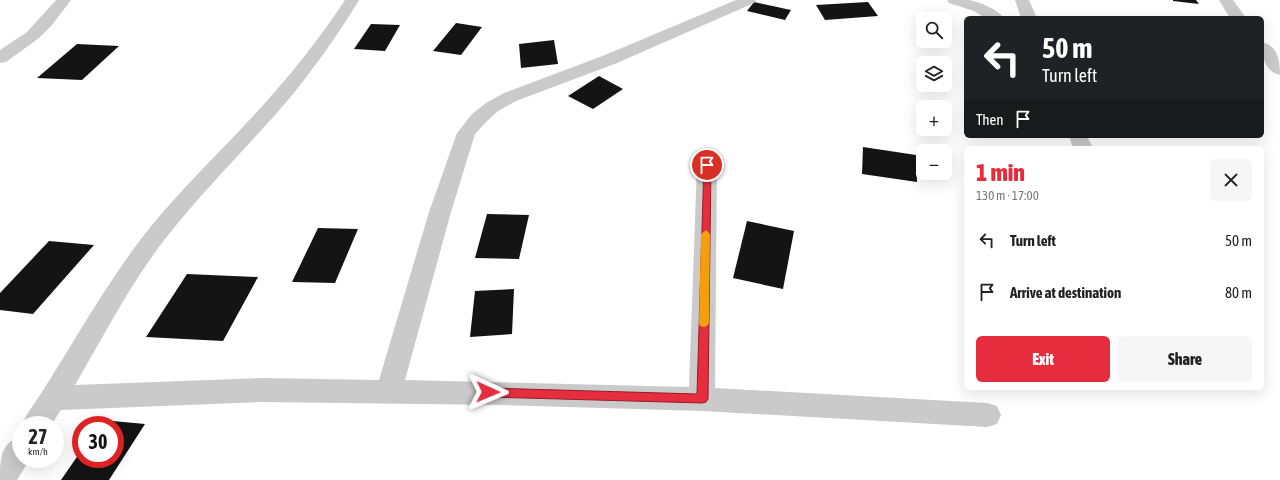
<!DOCTYPE html>
<meta charset="utf-8">
<style>
:root{--surface:#fff;--page:#f6f6f6;--text:#222;--muted:#767676;--accent:#e62d3e}
body{margin:0;font-family:"Asap Condensed",sans-serif;background:var(--page);color:var(--text);height:100vh;display:flex;flex-direction:column;font-size:15px;white-space:nowrap}
*{box-sizing:border-box;margin:0}
p{font-size:13px;color:var(--muted)}
.icon{flex:none;width:22px;height:22px;fill:none;stroke:currentColor;stroke-width:2;stroke-linecap:round;stroke-linejoin:round}
.map{position:relative;flex:1;overflow:hidden}
.panel{position:absolute;left:964px;top:146px;width:300px;height:244px;display:flex;flex-direction:column;background:var(--surface);border-radius:6px;box-shadow:0 4px 16px #0002}
.panel>*{flex:none}
.guide{position:absolute;left:964px;top:16px;width:300px;height:122px;border-radius:6px;box-shadow:0 4px 16px #0002;background:#202124;color:#fff;overflow:hidden}
.buttons{position:absolute;left:916px;top:12px;display:grid;gap:8px}
.buttons a{display:grid;place-items:center;width:36px;height:36px;border-radius:6px;background:var(--surface);box-shadow:0 4px 16px #0002;font-size:20px}
.speed{position:absolute;left:12px;top:416px;display:flex;gap:8px;font-size:20px;font-weight:700;text-align:center}
.speed>*{display:grid;place-content:center;width:52px;height:52px;border-radius:50%;background:var(--surface);box-shadow:0 4px 16px #0002;line-height:1}
.speed small{font-size:10px;font-weight:400}
.speed .limit{border:6px solid #d22;background:#fff;color:#111}
.pin{position:absolute;display:grid;place-items:center;width:34px;height:34px;color:#fff;margin:-17px;border:2px solid #fff;border-radius:50%;box-shadow:0 1px 4px #0007}
.me{position:absolute;width:44px;margin:-22px;rotate:91deg;stroke-linejoin:round;filter:drop-shadow(0 0 3px #0008)}
.turn{display:flex;align-items:center;gap:14px;height:84px;padding:0 12px;font-size:18px}
.turn .icon{width:52px;height:52px;stroke-width:2.5}
.turn b{display:block;font-size:28px;line-height:34px}
.then{display:flex;align-items:center;height:38px;padding:0 12px;background:#0003;gap:8px;font-size:15px}
.round{display:grid;place-items:center;flex:none;width:42px;height:42px;border-radius:6px;background:var(--page)}
.overview{display:flex;align-items:center;justify-content:space-between;height:68px;padding:0 12px}
h1{font-size:24px;font-weight:800;line-height:30px;color:var(--accent)}
.cta{display:flex;gap:8px;margin-top:auto;padding:8px 12px}
.cta a{flex:1;height:46px;border-radius:6px;background:var(--accent);color:#fff;font-size:16px;font-weight:800;line-height:46px;text-align:center}
.cta a+a{background:var(--page);color:var(--text)}
ul{padding:0;list-style:none}
li{display:flex;align-items:center;gap:12px;height:52px;padding:0 12px}
li div{flex:1}
li b{display:block;font-size:15px}
li em{font-style:normal}
.map>svg:first-child{display:block}
.building{fill:#141414}
.lines{fill:none;stroke-linecap:round;stroke-linejoin:round}
.street{fill:#cacaca;fill-rule:evenodd}
.route{fill:#e62d3e;stroke:#961d28}
.slow{fill:#f59e0b}
</style>
<div class="map">
<svg width="1280" height="480" viewBox="0 0 1280 480">
<rect width="100%" height="100%" fill="#fff"/>
<g class="building">
<polygon points="1173,0 1196,0 1199,4 1173,1"/>
<polygon points="754,2 791,10 785,20 747,11"/>
<polygon points="868,2 878,16 825,20 816,5"/>
<polygon points="456,23 482,27 461,55 433,51"/>
<polygon points="371,24 400,25 385,51 354,49"/>
<polygon points="554,40 558,64 521,68 519,44"/>
<polygon points="77,44 119,46 82,80 37,78"/>
<polygon points="599,76 623,89 593,109 568,96"/>
<polygon points="863,147 916,155 917,182 862,174"/>
<polygon points="487,214 529,215 519,259 475,258"/>
<polygon points="747,221 794,231 783,289 733,278"/>
<polygon points="318,228 358,229 335,283 292,282"/>
<polygon points="49,241 94,245 33,314 0,310 0,293"/>
<polygon points="187,274 258,277 223,341 146,337"/>
<polygon points="514,289 512,334 470,337 475,291"/>
<polygon points="102,420 145,424 109,480 61,480 81,451 81,459 115,459 115,425 99,425"/>
</g>
<g class="lines">
<g class="street">
<polygon points="56,0 71,0 52,25 39,38 6,62 0,63 0,50 27,32"/>
<path d="M345,0H359C339,33 317,64 293,94C253,142 208,185 169,234C132,280 105,334 75,385L261,378L379,380L429,212L457,133L472,114L486,103L504,93L605,55L736,0H756L754,3L617,63L516,101L498,111L486,122L475,134L451,212L405,380L689,387L697,165L700,160L707,158L714,160L717,165L715,388L987,403L997,406L1001,415L997,424L987,427L702,411L502,405L261,402L61,410L51,425H22L26,416C69,353 104,284 152,225C184,186 221,151 255,114C288,78 318,41 345,0Z"/>
<path d="M947,0C954,0 962,0 969,0C980,2 997,9 1004,18H985L974,11L949,3Z"/>
<polygon points="1015,0 1029,0 1037,18 1021,18"/>
<polygon points="1219,0 1233,0 1246,18 1230,18"/>
<path d="M1262,42C1278,46 1280,61 1280,75C1264,71 1262,56 1262,42Z"/>
<polygon points="1069,136 1087,136 1093,148 1073,148"/>
<path d="M21,435V459H30L17,480H0C0,459 0,444 21,435Z"/>
</g>
</g>
<polygon class="route" points="704,163 710,163 711,165 708,399 706,402 702,403 488,397 484,396 483,392 484,389 488,388 697,394"/>
<polygon class="slow" points="706,230 710,234 709,323 707,326 704,327 700,326 699,323 701,234"/>
</svg>
<div class="buttons">
<a><svg class="icon" aria-label="search" viewBox="0 0 24 24"><circle cx="10" cy="10" r="6"/><path d="M15 15l6 6"/></svg></a>
<a><svg class="icon" aria-label="layers" viewBox="0 0 24 24"><path d="M12 4l9 5-9 5-9-5zM3 14l9 5 9-5"/></svg></a>
<a>+</a>
<a>−</a>
</div>
<div class="speed"><div>27<small>km/h</small></div><div class="limit">30</div></div>
<div class="pin" style="left:707px;top:165px;background:#d93025"><svg class="icon" aria-label="arrive" viewBox="0 0 24 24"><path d="M6 21V4h12l-3 4 3 4H6"/></svg></div>
<svg class="me" style="left:488px;top:392px" viewBox="-20 -20 40 40"><path d="M0-17L14 15 0 8-14 15z" fill="#e62d3e" stroke="#fff" stroke-width="4"/></svg>
<div class="guide">
<div class="turn"><svg class="icon" aria-label="left" viewBox="0 0 24 24"><path d="M17 20v-9H6M10 6l-5 5 5 5"/></svg><div><b>50 m</b>Turn left</div></div>
<div class="then">Then<svg class="icon" aria-label="arrive" viewBox="0 0 24 24"><path d="M6 21V4h12l-3 4 3 4H6"/></svg></div>
</div>
<section class="panel">
<div class="overview"><div><h1>1 min</h1><p>130 m · 17:00</p></div><a class="round"><svg class="icon" aria-label="close" viewBox="0 0 24 24"><path d="M6 6l12 12M18 6L6 18"/></svg></a></div>
<ul>
<li><svg class="icon" aria-label="left" viewBox="0 0 24 24"><path d="M17 20v-9H6M10 6l-5 5 5 5"/></svg><div><b>Turn left</b></div><em>50 m</em></li>
<li><svg class="icon" aria-label="arrive" viewBox="0 0 24 24"><path d="M6 21V4h12l-3 4 3 4H6"/></svg><div><b>Arrive at destination</b></div><em>80 m</em></li>
</ul>
<div class="cta"><a>Exit</a><a>Share</a></div>
</section>
</div>
